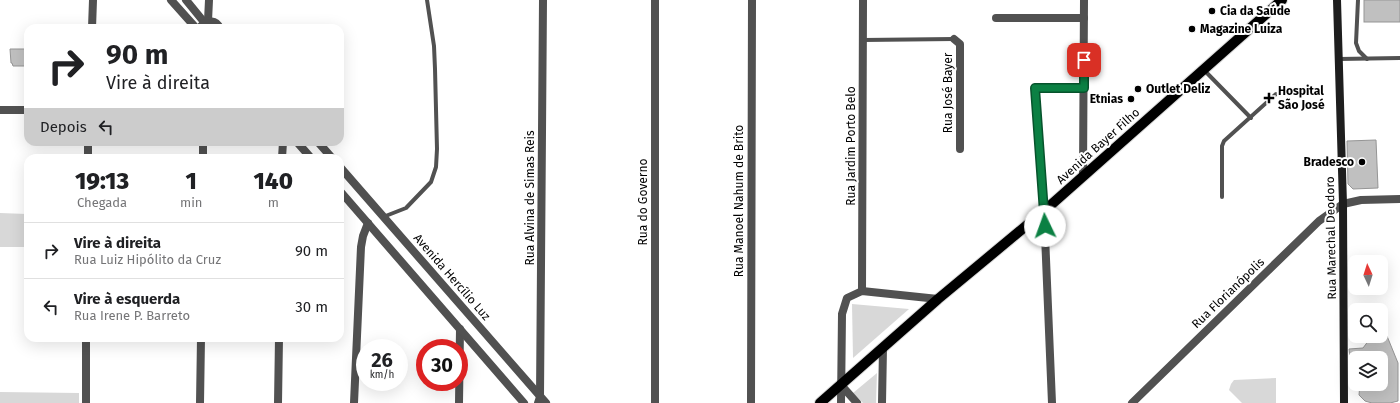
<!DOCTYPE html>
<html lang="pt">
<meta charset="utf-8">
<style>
:root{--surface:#fff;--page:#f2f2f2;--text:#202124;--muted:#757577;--line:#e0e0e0}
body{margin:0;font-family:"Fira Sans",sans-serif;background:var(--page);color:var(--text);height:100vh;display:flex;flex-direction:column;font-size:15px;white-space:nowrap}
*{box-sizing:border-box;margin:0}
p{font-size:13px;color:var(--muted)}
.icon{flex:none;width:22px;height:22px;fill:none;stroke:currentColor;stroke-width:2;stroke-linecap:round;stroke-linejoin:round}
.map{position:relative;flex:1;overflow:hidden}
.panel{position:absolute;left:24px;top:154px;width:320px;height:188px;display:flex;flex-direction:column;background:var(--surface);border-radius:12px;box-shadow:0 4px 16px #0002}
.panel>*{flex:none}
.hud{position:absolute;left:24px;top:24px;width:320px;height:122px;border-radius:12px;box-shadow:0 4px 16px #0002;background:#fff;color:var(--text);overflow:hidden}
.needle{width:26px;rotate:356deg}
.fabs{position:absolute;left:1348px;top:255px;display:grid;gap:8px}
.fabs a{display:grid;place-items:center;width:40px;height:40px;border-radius:8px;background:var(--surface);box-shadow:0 4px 16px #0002;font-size:20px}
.speed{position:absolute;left:356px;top:339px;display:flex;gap:8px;font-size:20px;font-weight:700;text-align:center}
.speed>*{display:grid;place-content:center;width:52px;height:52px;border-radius:50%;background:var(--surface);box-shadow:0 4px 16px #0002;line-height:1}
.speed small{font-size:10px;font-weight:400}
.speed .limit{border:6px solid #d22;background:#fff;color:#111}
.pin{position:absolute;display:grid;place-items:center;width:34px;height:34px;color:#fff;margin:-17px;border-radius:8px;box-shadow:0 2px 6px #0006}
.me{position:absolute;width:44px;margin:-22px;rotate:357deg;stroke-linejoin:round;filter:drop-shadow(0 0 3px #0008)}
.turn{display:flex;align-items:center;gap:14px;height:84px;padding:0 16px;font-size:18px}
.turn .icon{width:52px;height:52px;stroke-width:2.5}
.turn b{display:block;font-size:28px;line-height:34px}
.then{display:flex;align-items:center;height:38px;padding:0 16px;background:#0003;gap:8px;font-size:15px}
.eta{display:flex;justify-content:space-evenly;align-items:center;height:68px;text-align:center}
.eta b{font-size:24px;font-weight:800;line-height:28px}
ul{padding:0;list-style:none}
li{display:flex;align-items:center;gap:12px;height:56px;padding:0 16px;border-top:1px solid var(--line)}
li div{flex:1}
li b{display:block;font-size:15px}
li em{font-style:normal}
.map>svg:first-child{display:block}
.green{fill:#d8d8d8}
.building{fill:#c0c0c0;stroke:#959595}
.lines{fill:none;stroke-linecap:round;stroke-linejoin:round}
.primary-casing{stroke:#dbdbdb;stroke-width:12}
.service{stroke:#515151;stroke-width:4}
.minor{stroke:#515151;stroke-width:8}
.tertiary{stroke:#515151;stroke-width:8}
.secondary{stroke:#1e1e1e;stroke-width:8}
.primary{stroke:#000;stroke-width:10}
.route-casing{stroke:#07532c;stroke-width:10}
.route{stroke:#0b8043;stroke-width:7}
.poi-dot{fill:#000;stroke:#fff;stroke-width:1.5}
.labels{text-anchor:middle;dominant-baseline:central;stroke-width:4;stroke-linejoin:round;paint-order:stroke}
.poi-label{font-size:12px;font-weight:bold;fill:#000;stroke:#fff;text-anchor:start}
.street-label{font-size:12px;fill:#000;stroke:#fff}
</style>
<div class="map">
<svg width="1400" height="403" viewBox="0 0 1400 403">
<rect width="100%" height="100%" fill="#fff"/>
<g class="green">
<polygon points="0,213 27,214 26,247 0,247"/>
<polygon points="852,304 909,309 853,358"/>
<polygon points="877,373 876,403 863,403 853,393"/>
<polygon points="1276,378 1276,403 1242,403 1229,390 1231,384 1234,380"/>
<polygon points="0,392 79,393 79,403 0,403"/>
</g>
<g class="building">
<rect x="1364" y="0" width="36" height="22"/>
<polygon points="10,49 28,49 28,63 26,63 26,66 13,66 12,63 11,63"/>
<polygon points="1376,140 1378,188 1353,189 1348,184 1347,141"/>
<polygon points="1372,336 1387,336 1398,363 1398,401 1390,403 1372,403 1365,401 1359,395 1360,384 1381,384 1381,358 1350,358 1349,349 1363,348"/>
</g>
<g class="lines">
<g class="primary-casing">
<polyline id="primary" points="820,403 938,299 1044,211 1282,0"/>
</g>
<g class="service">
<polyline points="1358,0 1356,43 1359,51 1367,59"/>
<polyline points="863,40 954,39"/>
<polyline points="1339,59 1400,58"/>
<polyline points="1204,70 1251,118"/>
<polyline points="1222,197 1222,146 1224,141 1276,94"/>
<polyline points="383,217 406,208 431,182 436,167 437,149 435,69 434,46 427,0"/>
</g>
<g class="minor">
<polyline points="655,0 655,403"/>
<polyline points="996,18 1084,18"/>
<polyline points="92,28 93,0"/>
<polyline points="954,39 960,44 960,149"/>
<polyline points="0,110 28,110"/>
<polyline points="88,158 88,142"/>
<polyline points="203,158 203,142"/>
<polyline points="282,158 283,142"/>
<polyline points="1083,176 1084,0"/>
<polyline points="862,291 863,0"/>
<polyline points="841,385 857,403"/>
<polyline points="86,403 86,338"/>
<polyline points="200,403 201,338"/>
<polyline points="278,403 279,338"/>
<polyline points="354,403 361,247 363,236 368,223"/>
<polyline points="459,403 460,329"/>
<polyline points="538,403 540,397 543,0"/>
<polyline points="751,403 752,0"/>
<polyline points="841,403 842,314 847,298 862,291 938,299"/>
<polyline points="882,403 883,348"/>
<polyline points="1052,403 1044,211 1035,88 1084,88"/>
<polyline points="1132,403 1319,221 1343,204 1361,200 1400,199"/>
</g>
<g class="tertiary">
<polyline points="171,0 196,28"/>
<polyline points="186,0 204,22"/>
<polyline points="208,21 209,0"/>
<path d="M201,26C208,19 216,20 220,28"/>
<polyline points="297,142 311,158"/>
<polyline points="318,142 332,158"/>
<polyline points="340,167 546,403"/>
<polyline points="340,191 524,403"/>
</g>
<polyline class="secondary" points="1337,0 1343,204 1344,403"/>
<use href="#primary" class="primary"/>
</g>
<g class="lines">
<g class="route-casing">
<polyline id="route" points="1045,226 1035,88 1084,88 1084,60"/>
</g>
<use href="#route" class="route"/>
</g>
<g class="poi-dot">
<circle cx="1212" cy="11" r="4"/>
<circle cx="1192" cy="29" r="4"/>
<circle cx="1138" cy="89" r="4"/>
<path d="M1267 92h4v4h4v4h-4v4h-4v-4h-4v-4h4z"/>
<circle cx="1131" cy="99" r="4"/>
<circle cx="1362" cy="162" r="4"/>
</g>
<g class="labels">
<g class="poi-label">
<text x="1220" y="11">Cia da Saúde</text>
<text x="1200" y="29">Magazine Luiza</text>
<text x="1146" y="89">Outlet Deliz</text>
<text x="1278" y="91">Hospital<tspan x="1278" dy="14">São José</tspan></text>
<text x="1123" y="99" text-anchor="end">Etnias</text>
<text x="1354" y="162" text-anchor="end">Bradesco</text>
</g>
<g class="street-label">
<text transform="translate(948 93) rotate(-90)">Rua José Bayer</text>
<text transform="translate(851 146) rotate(-90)">Rua Jardim Porto Belo</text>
<text transform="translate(1098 146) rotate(-42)">Avenida Bayer Filho</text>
<text transform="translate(530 198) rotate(-90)">Rua Alvina de Simas Reis</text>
<text transform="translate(739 201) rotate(-90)">Rua Manoel Nahum de Brito</text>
<text transform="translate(643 202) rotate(-90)">Rua do Governo</text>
<text transform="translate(1331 238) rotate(-91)">Rua Marechal Deodoro</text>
<text transform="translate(452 277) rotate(49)">Avenida Hercílio Luz</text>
<text transform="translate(1228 293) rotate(-44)">Rua Florianópolis</text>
</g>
</g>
</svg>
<div class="fabs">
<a><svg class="needle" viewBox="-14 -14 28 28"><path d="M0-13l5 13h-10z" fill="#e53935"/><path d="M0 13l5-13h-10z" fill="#757577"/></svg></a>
<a><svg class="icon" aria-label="search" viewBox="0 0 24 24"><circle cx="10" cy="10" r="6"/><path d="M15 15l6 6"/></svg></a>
<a><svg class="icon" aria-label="layers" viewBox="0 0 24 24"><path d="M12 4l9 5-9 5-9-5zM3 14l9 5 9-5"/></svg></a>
</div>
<div class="speed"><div>26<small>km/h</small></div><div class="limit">30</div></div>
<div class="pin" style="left:1084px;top:60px;background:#d93025"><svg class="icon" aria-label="arrive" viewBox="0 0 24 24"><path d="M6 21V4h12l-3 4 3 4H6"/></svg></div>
<svg class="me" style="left:1045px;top:226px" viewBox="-20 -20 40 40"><circle r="19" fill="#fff"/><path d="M0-13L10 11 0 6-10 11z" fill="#0b8043"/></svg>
<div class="hud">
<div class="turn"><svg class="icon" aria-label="right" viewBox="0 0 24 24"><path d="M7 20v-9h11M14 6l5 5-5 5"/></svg><div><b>90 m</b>Vire à direita</div></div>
<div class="then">Depois<svg class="icon" aria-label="left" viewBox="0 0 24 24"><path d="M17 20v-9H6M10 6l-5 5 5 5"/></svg></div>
</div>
<section class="panel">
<div class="eta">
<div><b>19:13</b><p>Chegada</p></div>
<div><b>1</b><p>min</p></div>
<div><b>140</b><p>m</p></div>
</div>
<ul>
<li><svg class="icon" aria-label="right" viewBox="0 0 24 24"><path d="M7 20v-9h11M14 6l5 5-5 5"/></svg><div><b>Vire à direita</b><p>Rua Luiz Hipólito da Cruz</p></div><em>90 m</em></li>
<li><svg class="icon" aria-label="left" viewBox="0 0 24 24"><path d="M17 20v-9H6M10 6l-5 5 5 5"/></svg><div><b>Vire à esquerda</b><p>Rua Irene P. Barreto</p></div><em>30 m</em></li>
</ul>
</section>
</div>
